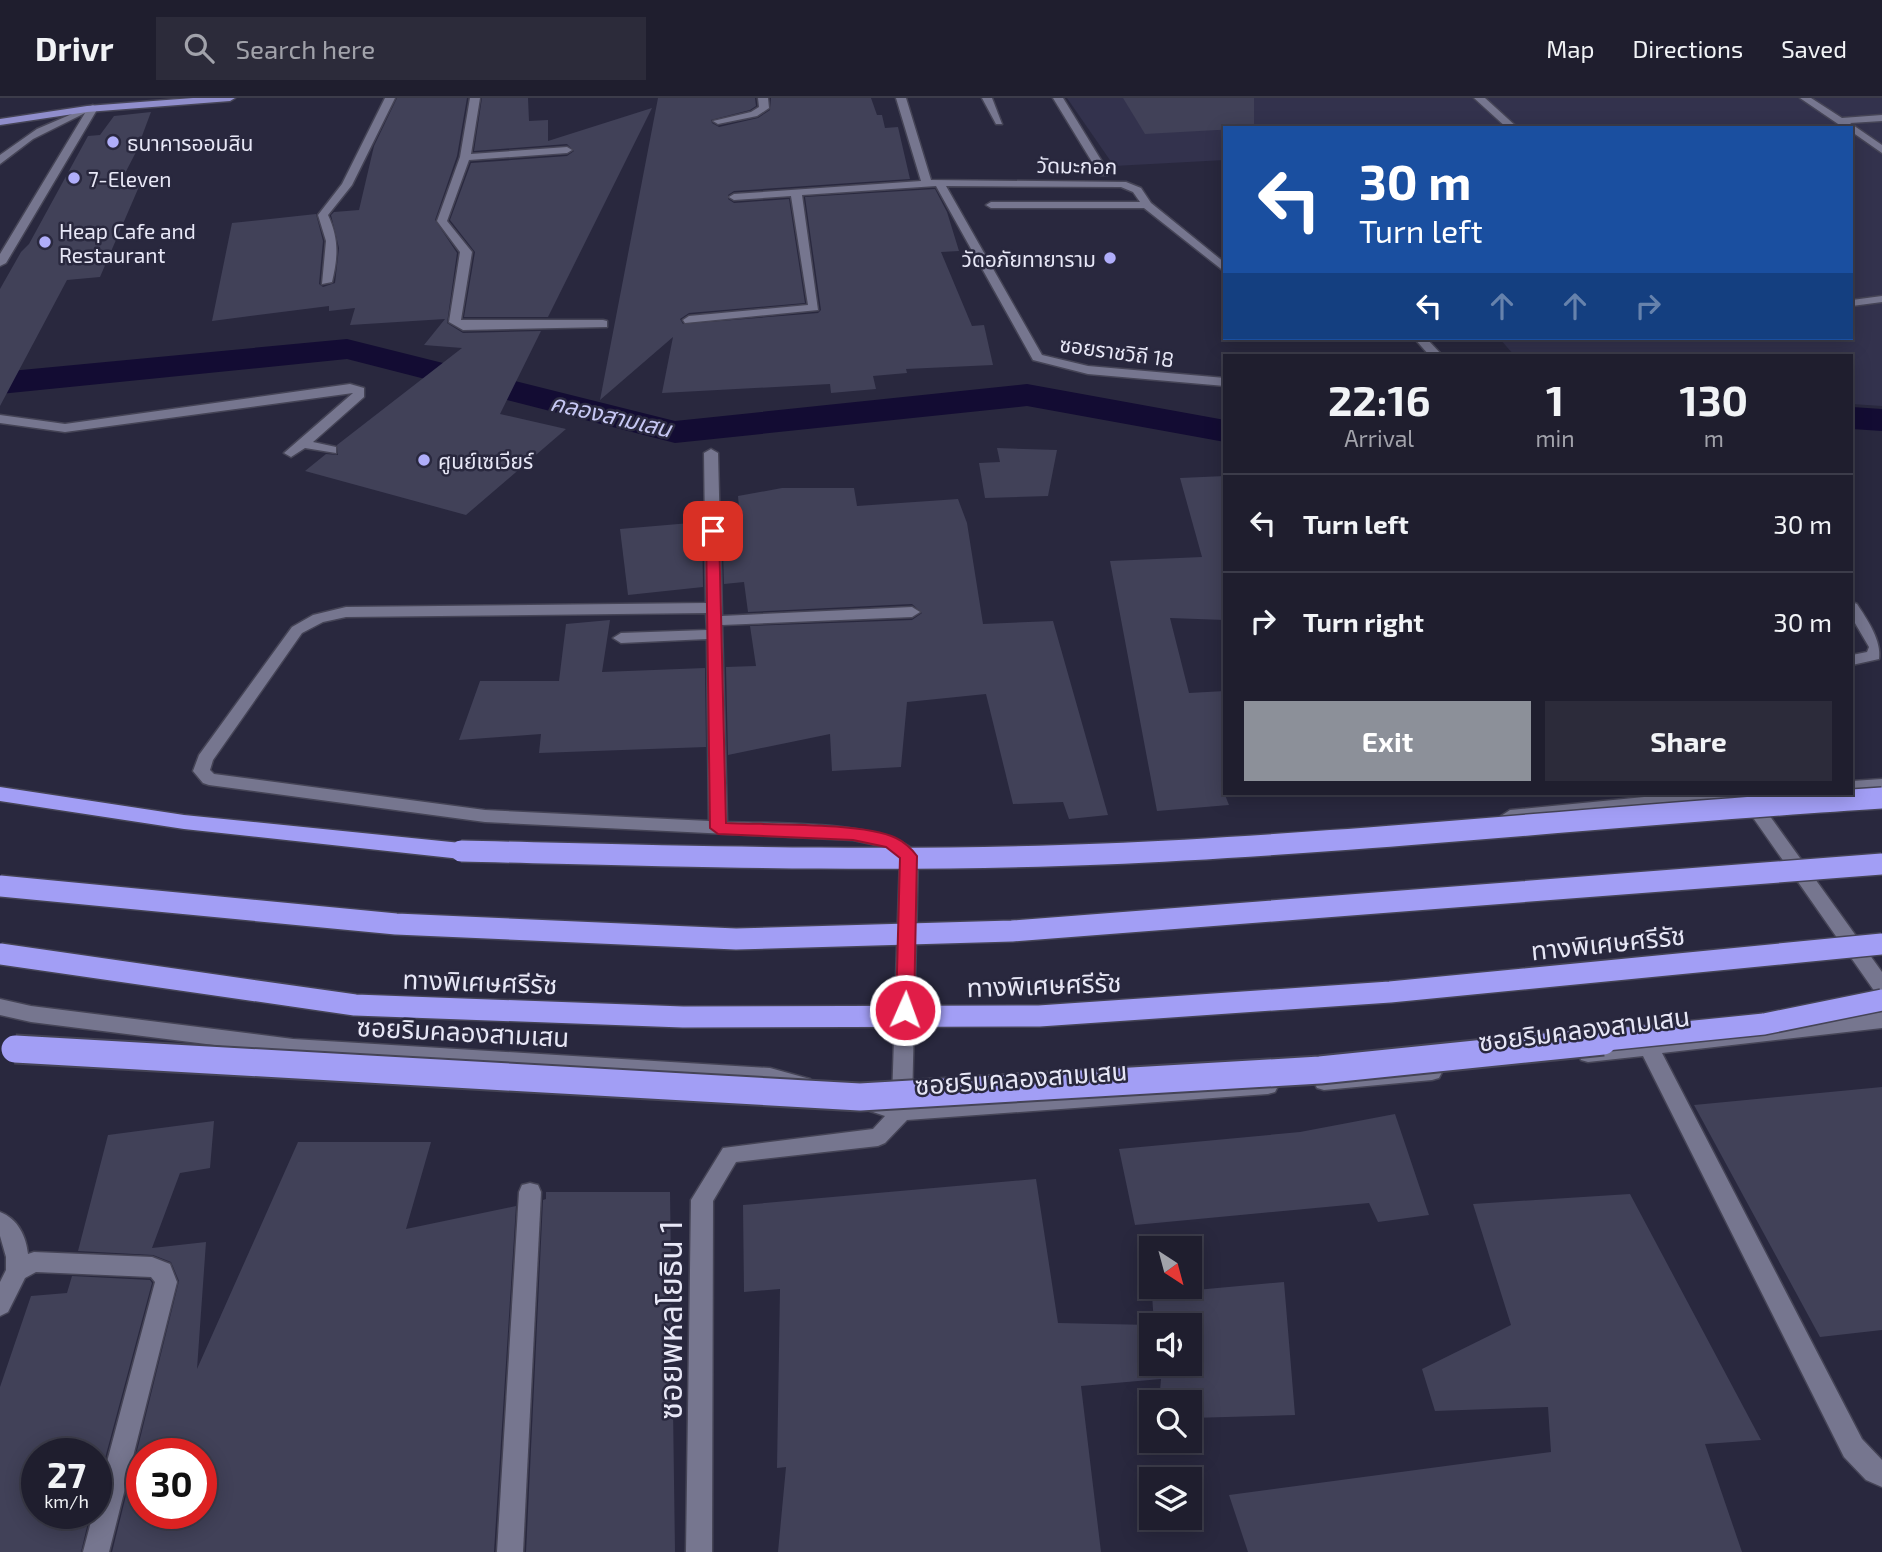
<!DOCTYPE html>
<meta charset="utf-8">
<style>
:root{--surface:#1f1e2e;--page:#2c2b3a;--text:#f1f3f6;--muted:#a1a2aa;--line:#3c3c4a;--accent:#8c9099}
body{margin:0;font-family:"Exo 2","Noto Sans Thai",sans-serif;background:var(--page);color:var(--text);height:100vh;display:flex;flex-direction:column;font-size:26px;white-space:nowrap}
*{box-sizing:border-box;margin:0}
p{font-size:23px;color:var(--muted)}
.icon{flex:none;width:38px;height:38px;fill:none;stroke:currentColor;stroke-width:2;stroke-linecap:round;stroke-linejoin:round}
.map{position:relative;flex:1;overflow:hidden}
.details{position:absolute;left:1223px;top:256px;width:630px;height:441px;display:flex;flex-direction:column;background:var(--surface);border-radius:0px;box-shadow:0 4px 18px #0003,0 0 0 2px var(--line)}
.details>*{flex:none}
.hud{position:absolute;left:1223px;top:28px;width:630px;height:214px;border-radius:0px;box-shadow:0 4px 18px #0003,0 0 0 2px var(--line);background:#1a4fa0;color:#fff;overflow:hidden}
.needle{width:46px;rotate:144deg}
.fabs{position:absolute;left:1139px;top:1138px;display:grid;gap:14px}
.fabs a{display:grid;place-items:center;width:63px;height:63px;border-radius:0px;background:var(--surface);box-shadow:0 4px 18px #0003,0 0 0 2px var(--line);font-size:35px}
.speed{position:absolute;left:21px;top:1340px;display:flex;gap:14px;font-size:35px;font-weight:700;text-align:center}
.speed>*{display:grid;place-content:center;width:91px;height:91px;border-radius:50%;background:var(--surface);box-shadow:0 4px 18px #0003,0 0 0 2px var(--line);line-height:1}
.speed small{font-size:18px;font-weight:400}
.speed .limit{border:10px solid #d22;background:#fff;color:#111}
.pin{position:absolute;display:grid;place-items:center;width:60px;height:60px;color:#fff;margin:-30px;border-radius:14px;box-shadow:0 4px 10px #0006}
.me{position:absolute;width:77px;margin:-38px;rotate:2deg;stroke-linejoin:round;filter:drop-shadow(0 0 5px #0008)}
.turn{display:flex;align-items:center;gap:24px;height:147px;padding:0 21px;font-size:32px}
.turn .icon{width:91px;height:91px;stroke-width:2.5}
.turn b{display:block;font-size:49px;line-height:60px}
.lanes{display:flex;align-items:center;height:66px;padding:0 21px;background:#0003;justify-content:center;gap:35px;direction:ltr}
.lanes .off{opacity:.35}
.eta{display:flex;justify-content:space-evenly;align-items:center;height:119px;text-align:center}
.eta b{font-size:42px;font-weight:700;line-height:49px}
.button{display:flex;gap:14px;margin-top:auto;padding:14px 21px}
.button a{flex:1;height:80px;border-radius:0px;background:var(--accent);color:#fff;font-size:28px;font-weight:700;line-height:80px;text-align:center}
.button a+a{background:var(--page);color:var(--text)}
ul{padding:0;list-style:none}
li{display:flex;align-items:center;gap:21px;height:98px;padding:0 21px;border-top:2px solid var(--line)}
li div{flex:1}
li b{display:block;font-size:26px}
li em{font-style:normal}
header{display:flex;align-items:center;gap:42px;box-sizing:border-box;height:98px;padding:0 35px;background:var(--surface);border-bottom:2px solid var(--line)}
header strong{font-size:33px}
nav{display:flex;gap:38px;margin-inline-start:auto;font-size:24px}
.search{width:490px;height:63px;background:var(--page);display:flex;align-items:center;gap:18px;box-sizing:border-box;padding:0 24px;border-radius:0px;color:var(--muted);font-size:26px}
.map>svg:first-child{display:block}
.built{fill:#33324d}
.lines{fill:none;stroke-linecap:round;stroke-linejoin:round}
.canal{fill:#130c33;fill-rule:evenodd}
.building{fill:#414158;fill-rule:evenodd}
.minor-casing{stroke:#454456;stroke-width:3}
.major-casing{stroke:#454456;stroke-width:3}
.highway-casing{stroke:#454456;stroke-width:3}
.minor{fill:#76768f;fill-rule:evenodd}
.major{fill:#908ecc;fill-rule:evenodd}
.highway{fill:#a29ef5;fill-rule:evenodd}
.highway-bridge-far1-casing{stroke:#454456;stroke-width:24;stroke-linecap:butt}
.highway-bridge-casing{stroke:#454456;stroke-width:31;stroke-linecap:butt}
.highway-bridge-far1{stroke:#a29ef5;stroke-width:21}
.highway-bridge{stroke:#a29ef5;stroke-width:27}
.route{fill:#e11d48;stroke:#92132f;stroke-width:2}
.poi-dot{fill:#b0aefa;stroke:#29283e;stroke-width:2.5}
.labels{text-anchor:middle;dominant-baseline:central;stroke-width:5;stroke-linejoin:round;paint-order:stroke}
.far-poi-label{font-size:21px;fill:#e7e7f6;stroke:#29283e;text-anchor:start}
.far-street-label{font-size:21px;fill:#e7e7f6;stroke:#29283e}
.far-water-label{font-size:23px;font-style:italic;fill:#c7c8f4;stroke:#29283e}
.street-label{font-size:26px;fill:#e7e7f6;stroke:#29283e}
.near-street-label{font-size:32px;fill:#e7e7f6;stroke:#29283e}
</style>
<header>
<strong>Drivr</strong>
<div class="search"><svg class="icon" aria-label="search" viewBox="0 0 24 24"><circle cx="10" cy="10" r="6"/><path d="M15 15l6 6"/></svg>Search here</div>
<nav><a>Map</a><a>Directions</a><a>Saved</a></nav>
</header>
<div class="map">
<svg width="1882" height="1454" viewBox="0 0 1882 1454">
<rect width="100%" height="100%" fill="#29283e"/>
<polygon class="built" points="1067,0 1882,0 1882,308 1852,306 1852,257 1514,257 1499,240 1852,240 1852,30 1225,30 1225,62 1114,68"/>
<g class="lines">
<g class="canal">
<polygon points="347,241 675,323 1027,286 1225,322 1225,344 1027,308 675,345 347,261 0,296 0,274"/>
<polygon points="1852,309 1882,311 1882,333 1852,331"/>
</g>
</g>
<g class="building">
<polygon points="397,0 467,0 457,58 435,122 457,155 447,225 463,235 541,233 500,316 566,331 466,417 305,373 326,356 338,357 337,347 462,250 424,247 445,221 350,227 355,210 329,213 329,208 212,223 232,125 316,116 323,143 319,186 323,189 335,185 339,150 331,117 334,114 359,112 374,48"/>
<polygon points="482,0 528,0 529,23 548,22 548,43 652,10 548,219 464,219 475,154 450,122 471,65 567,58 574,53 567,46 474,53"/>
<polygon points="658,0 755,0 756,8 750,12 711,22 712,25 719,29 758,20 770,12 771,0 871,0 877,17 882,17 885,30 898,29 910,81 734,93 728,97 728,101 734,105 789,101 805,205 689,215 680,221 683,226 818,215 821,212 805,99 935,91 947,114 959,153 941,154 972,228 984,227 993,267 906,271 907,275 873,278 876,291 831,295 830,286 662,295 673,239 600,302"/>
<polygon points="1123,0 1254,0 1254,30 1145,36"/>
<polygon points="151,14 136,54 120,85 141,84 100,179 67,182 0,308 0,191 21,154 29,146 88,38 100,37 114,18"/>
<polygon points="997,350 1057,352 1048,398 985,400 979,365 1000,364"/>
<polygon points="1225,378 1225,522 1170,520 1189,595 1225,593 1225,697 1229,707 1157,713 1110,463 1202,459 1180,380"/>
<polygon points="782,390 854,390 857,408 958,401 967,425 983,526 1053,523 1108,717 1069,721 1063,704 1013,706 986,596 907,604 901,669 832,673 830,636 728,657 726,569 756,568 750,528 912,522 922,515 912,506 748,514 744,484 724,486 722,423 740,421 738,398"/>
<polygon points="702,424 703,489 628,497 620,431"/>
<polygon points="610,522 602,574 705,570 706,649 539,655 541,636 459,642 480,583 559,583 566,526"/>
<polygon points="1882,989 1882,1232 1820,1239 1694,1007"/>
<polygon points="1395,1016 1429,1117 1378,1124 1369,1105 1135,1127 1119,1051 1300,1034"/>
<path d="M214,1023L210,1070L180,1075L152,1150L206,1144L197,1271L298,1044H431L406,1131L516,1108L494,1454H112L179,1183L171,1164L153,1157L78,1153L108,1037ZM142,1356H201V1416H142Z"/>
<polygon points="1036,1081 1058,1225 1152,1227 1152,1265 1190,1265 1190,1227 1154,1227 1152,1196 1284,1184 1295,1317 1190,1320 1190,1304 1159,1304 1161,1281 1081,1288 1101,1454 778,1454 786,1369 777,1370 780,1191 744,1194 743,1107"/>
<polygon points="546,1094 670,1094 675,1454 526,1454 543,1102 546,1101"/>
<polygon points="1630,1096 1761,1342 1705,1346 1742,1454 1248,1454 1229,1397 1551,1354 1548,1309 1435,1313 1422,1271 1511,1227 1473,1106"/>
<polygon points="72,1178 150,1182 152,1185 96,1394 96,1356 37,1356 37,1416 90,1416 81,1454 0,1454 0,1289 31,1198 67,1195"/>
</g>
<g class="lines">
<g class="minor-casing">
<g id="minor">
<path d="M385,0H395L352,87L328,117C339,141 338,159 332,184L322,186L326,143L318,117L342,86Z"/>
<polygon points="470,0 480,0 471,56 567,49 572,52 567,55 469,62 447,123 472,154 461,222 603,222 607,223 607,229 463,232 449,224 460,154 437,123 460,59"/>
<polygon points="758,0 768,0 769,10 757,18 718,26 713,23 751,14 759,9"/>
<polygon points="896,0 906,0 931,82 1126,84 1141,90 1151,105 1225,165 1225,174 1144,110 991,110 986,107 991,104 1140,104 1133,94 1121,89 946,88 1042,257 1088,268 1225,280 1225,288 1088,276 1033,262 936,88 802,97 818,212 685,225 683,222 689,218 808,207 791,98 734,102 729,99 734,96 921,83"/>
<polygon points="982,0 992,0 1002,26 996,26"/>
<polygon points="1053,0 1063,0 1109,75 1108,77 1100,77"/>
<polygon points="1474,0 1485,0 1518,30 1507,30"/>
<polygon points="1800,0 1811,0 1842,20 1882,17 1882,23 1850,25 1882,47 1882,55 1852,34 1852,30 1844,30"/>
<polygon points="93,7 98,10 6,165 0,168 0,156 85,15 33,41 0,66 0,57 37,31"/>
<polygon points="1882,198 1882,204 1852,208 1852,202"/>
<polygon points="1414,240 1426,240 1442,257 1429,257"/>
<polygon points="350,286 364,290 364,299 313,344 336,349 336,355 305,350 291,359 284,355 353,295 65,334 0,325 0,317 65,326"/>
<path d="M711,351L718,355L722,518L912,509L920,514L912,519L722,527L727,724C768,726 896,721 918,758L912,1005L1268,980L1275,982L1278,988L1275,994L1268,996L907,1022L885,1045L878,1048L736,1064L713,1103L712,1454H686L691,1102L723,1050L873,1031L885,1018L861,1010L858,1004L861,998L868,995L892,1002L900,760L886,749L853,742L485,724L209,687L203,685L193,673L199,657L292,529L313,517L346,509L706,505L704,355ZM706,515L707,532L621,535L613,540L621,545L707,541L709,723L485,712L214,676L210,672L213,662L302,535L323,524L346,519Z"/>
<path d="M1852,504L1857,506C1867,521 1882,543 1879,561L1852,567V557L1867,554L1869,549L1852,520Z"/>
<polygon points="1882,681 1882,693 1852,695 1852,683"/>
<polygon points="1685,695 1754,696 1882,874 1882,897 1875,894 1740,701 1510,724 1501,718 1510,712"/>
<polygon points="0,901 31,908 293,941 770,970 810,981 813,987 810,993 803,995 770,986 293,957 31,924 0,917"/>
<polygon points="1882,914 1882,930 1662,955 1862,1341 1882,1362 1882,1389 1866,1382 1844,1359 1643,958 1588,964 1581,962 1578,956 1581,950 1588,948"/>
<polygon points="1432,966 1439,968 1442,974 1439,980 1432,982 1324,992 1317,990 1314,984 1317,978 1324,976"/>
<polygon points="530,1085 538,1087 541,1094 523,1454 497,1454 519,1094 522,1087"/>
<path d="M0,1114C18,1121 26,1138 28,1156L34,1154L152,1159L170,1166L177,1184L109,1454H83L93,1416H96V1405L155,1184L151,1179L36,1174L25,1180L8,1214L0,1218V1184L6,1172V1159L0,1138Z"/>
</g>
</g>
<g class="major-casing">
<polygon id="major" points="193,0 235,0 230,3 87,14 0,27 0,21 87,8"/>
</g>
<g class="highway-casing">
<polygon id="highway" points="0,689 184,717 461,745 469,748 472,753 469,758 461,761 184,731 0,703"/>
</g>
<use href="#minor" class="minor"/>
<use href="#major" class="major"/>
<use href="#highway" class="highway"/>
<g class="highway-bridge-far1-casing">
<g id="highway-bridge-far1">
<path d="M461,753C676,758 890,765 1104,756C1364,745 1623,716 1882,700"/>
<polyline points="0,788 396,826 736,841 1012,833 1882,766"/>
<polyline points="0,856 355,907 683,919 1039,918 1390,894 1882,846"/>
<polyline points="1586,944 1764,926 1882,902"/>
</g>
</g>
<g class="highway-bridge-casing">
<polyline id="highway-bridge" points="15,951 860,999 1320,972 1603,943"/>
</g>
<use href="#highway-bridge-far1" class="highway-bridge-far1"/>
<use href="#highway-bridge" class="highway-bridge"/>
</g>
<path class="route" d="M713,429L719,433L726,725C766,727 862,724 896,740C903,743 912,751 917,758L914,912L911,917H898L896,912L900,760L886,749L853,742L718,736L710,730L706,433Z"/>
<g class="poi-dot">
<circle cx="113" cy="44" r="7"/>
<circle cx="74" cy="80" r="7"/>
<circle cx="45" cy="144" r="7"/>
<circle cx="1110" cy="160" r="7"/>
<circle cx="424" cy="362" r="7"/>
</g>
<g class="labels">
<g class="far-poi-label">
<text x="127" y="44">ธนาคารออมสิน</text>
<text x="88" y="80">7-Eleven</text>
<text x="59" y="132">Heap Cafe and<tspan x="59" dy="24">Restaurant</tspan></text>
<text x="1096" y="160" text-anchor="end">วัดอภัยทายาราม</text>
<text x="438" y="362">ศูนย์เซเวียร์</text>
</g>
<g class="far-street-label">
<text transform="translate(1077 67) rotate(1)">วัดมะกอก</text>
<text transform="translate(1117 253) rotate(8)">ซอยราชวิถี 18</text>
</g>
<g class="far-water-label">
<text transform="translate(611 317) rotate(13)">คลองสามเสน</text>
</g>
<g class="street-label">
<text transform="translate(1608 844) rotate(-6)">ทางพิเศษศรีรัช</text>
<text transform="translate(480 883) rotate(2)">ทางพิเศษศรีรัช</text>
<text transform="translate(1044 886) rotate(-2)">ทางพิเศษศรีรัช</text>
<text transform="translate(1584 930) rotate(-7)">ซอยริมคลองสามเสน</text>
<text transform="translate(463 933) rotate(3)">ซอยริมคลองสามเสน</text>
<text transform="translate(1021 979) rotate(-4)">ซอยริมคลองสามเสน</text>
</g>
<g class="near-street-label">
<text transform="translate(669 1222) rotate(-90)">ซอยพหลโยธิน 1</text>
</g>
</g>
</svg>
<div class="fabs">
<a><svg class="needle" viewBox="-14 -14 28 28"><path d="M0-13l5 13h-10z" fill="#e53935"/><path d="M0 13l5-13h-10z" fill="#a1a2aa"/></svg></a>
<a><svg class="icon" aria-label="sound" viewBox="0 0 24 24"><path d="M4 9h4l5-4v14l-5-4H4zM17 9q2 3 0 6"/></svg></a>
<a><svg class="icon" aria-label="search" viewBox="0 0 24 24"><circle cx="10" cy="10" r="6"/><path d="M15 15l6 6"/></svg></a>
<a><svg class="icon" aria-label="layers" viewBox="0 0 24 24"><path d="M12 4l9 5-9 5-9-5zM3 14l9 5 9-5"/></svg></a>
</div>
<div class="speed"><div>27<small>km/h</small></div><div class="limit">30</div></div>
<div class="pin" style="left:713px;top:433px;background:#d93025"><svg class="icon" aria-label="arrive" viewBox="0 0 24 24"><path d="M6 21V4h12l-3 4 3 4H6"/></svg></div>
<svg class="me" style="left:905px;top:912px" viewBox="-20 -20 40 40"><circle r="17" fill="#e11d48" stroke="#fff" stroke-width="3"/><path d="M0-11L8 9 0 5-8 9z" fill="#fff"/></svg>
<div class="hud">
<div class="turn"><svg class="icon" aria-label="left" viewBox="0 0 24 24"><path d="M17 20v-9H6M10 6l-5 5 5 5"/></svg><div><b>30 m</b>Turn left</div></div>
<div class="lanes"><svg class="icon" aria-label="left" viewBox="0 0 24 24"><path d="M17 20v-9H6M10 6l-5 5 5 5"/></svg><svg class="icon off" aria-label="ahead" viewBox="0 0 24 24"><path d="M12 20V5M6 11l6-6 6 6"/></svg><svg class="icon off" aria-label="ahead" viewBox="0 0 24 24"><path d="M12 20V5M6 11l6-6 6 6"/></svg><svg class="icon off" aria-label="right" viewBox="0 0 24 24"><path d="M7 20v-9h11M14 6l5 5-5 5"/></svg></div>
</div>
<section class="details">
<div class="eta">
<div><b>22:16</b><p>Arrival</p></div>
<div><b>1</b><p>min</p></div>
<div><b>130</b><p>m</p></div>
</div>
<ul>
<li><svg class="icon" aria-label="left" viewBox="0 0 24 24"><path d="M17 20v-9H6M10 6l-5 5 5 5"/></svg><div><b>Turn left</b></div><em>30 m</em></li>
<li><svg class="icon" aria-label="right" viewBox="0 0 24 24"><path d="M7 20v-9h11M14 6l5 5-5 5"/></svg><div><b>Turn right</b></div><em>30 m</em></li>
</ul>
<div class="button"><a>Exit</a><a>Share</a></div>
</section>
</div>
